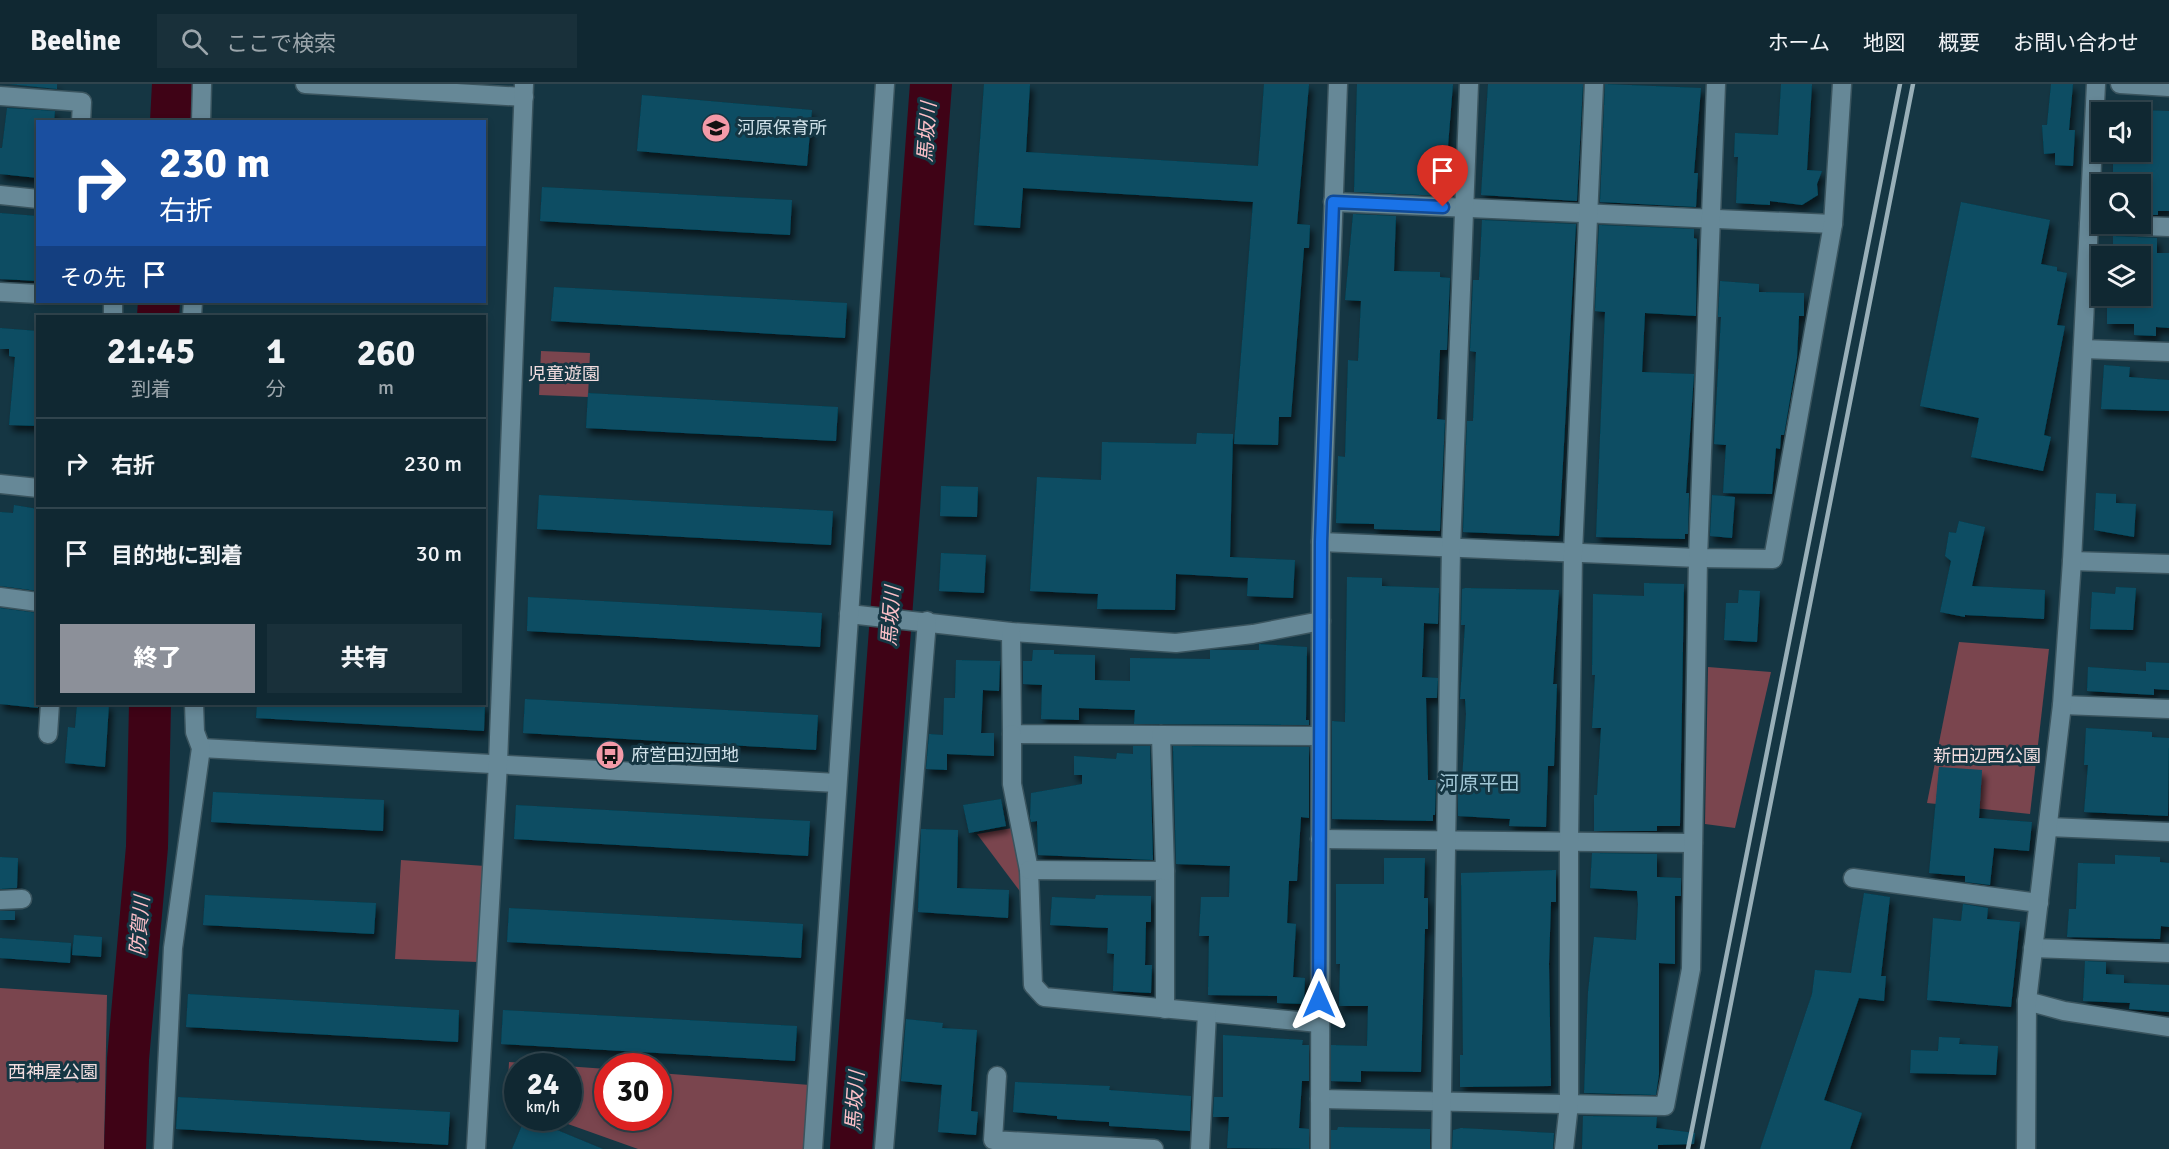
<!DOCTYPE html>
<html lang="ja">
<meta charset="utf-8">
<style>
:root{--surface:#102832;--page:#19303a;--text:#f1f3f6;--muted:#9ca6ac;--line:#30444d;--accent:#8c9099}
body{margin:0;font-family:Signika,"Noto Sans JP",sans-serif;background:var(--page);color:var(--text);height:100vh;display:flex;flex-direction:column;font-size:22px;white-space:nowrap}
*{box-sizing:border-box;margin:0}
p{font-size:20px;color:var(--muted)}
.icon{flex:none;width:33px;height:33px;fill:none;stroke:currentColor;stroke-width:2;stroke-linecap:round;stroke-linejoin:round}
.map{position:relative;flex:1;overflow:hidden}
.drawer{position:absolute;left:36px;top:231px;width:450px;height:390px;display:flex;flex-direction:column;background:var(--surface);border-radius:0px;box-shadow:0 3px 9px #0003,0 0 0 2px var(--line)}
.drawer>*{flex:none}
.hud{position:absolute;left:36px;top:36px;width:450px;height:183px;border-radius:0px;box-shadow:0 3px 9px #0003,0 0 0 2px var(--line);background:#1a4fa0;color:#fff;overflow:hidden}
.tools{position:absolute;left:2091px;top:18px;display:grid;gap:12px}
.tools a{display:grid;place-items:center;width:60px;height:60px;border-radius:0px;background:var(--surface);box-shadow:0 3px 9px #0003,0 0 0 2px var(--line);font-size:30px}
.speed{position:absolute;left:504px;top:969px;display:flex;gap:12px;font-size:30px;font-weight:700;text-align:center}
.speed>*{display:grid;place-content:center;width:78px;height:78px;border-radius:50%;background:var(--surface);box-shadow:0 3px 9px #0003,0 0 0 2px var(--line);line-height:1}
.speed small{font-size:15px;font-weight:400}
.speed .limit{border:9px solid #d22;background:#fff;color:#111}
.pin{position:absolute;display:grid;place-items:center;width:51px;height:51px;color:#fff;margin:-62px -26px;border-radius:50% 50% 50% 0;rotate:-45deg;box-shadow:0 0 6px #0007}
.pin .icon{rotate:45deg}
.me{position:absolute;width:66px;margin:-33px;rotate:0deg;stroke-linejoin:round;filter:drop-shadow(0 0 4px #0008)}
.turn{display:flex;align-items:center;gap:21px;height:126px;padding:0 24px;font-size:27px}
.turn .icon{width:78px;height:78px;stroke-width:2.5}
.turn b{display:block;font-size:42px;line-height:51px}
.then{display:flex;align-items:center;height:57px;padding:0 24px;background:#0003;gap:12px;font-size:22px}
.eta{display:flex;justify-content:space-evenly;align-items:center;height:102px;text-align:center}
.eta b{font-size:36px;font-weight:800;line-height:42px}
.primary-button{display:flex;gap:12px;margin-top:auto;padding:12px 24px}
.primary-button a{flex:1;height:69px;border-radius:0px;background:var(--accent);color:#fff;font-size:24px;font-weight:800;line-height:69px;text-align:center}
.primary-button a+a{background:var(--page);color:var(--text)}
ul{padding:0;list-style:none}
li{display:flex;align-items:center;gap:18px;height:90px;padding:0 24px;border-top:2px solid var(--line)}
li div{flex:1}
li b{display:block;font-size:22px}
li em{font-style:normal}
header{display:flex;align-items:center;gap:36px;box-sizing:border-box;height:84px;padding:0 30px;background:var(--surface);border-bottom:2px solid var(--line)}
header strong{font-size:28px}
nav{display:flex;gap:33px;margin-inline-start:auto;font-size:21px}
.search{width:420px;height:54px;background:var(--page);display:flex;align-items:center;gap:15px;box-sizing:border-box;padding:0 21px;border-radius:0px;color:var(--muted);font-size:22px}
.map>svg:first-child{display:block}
.green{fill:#7a454e}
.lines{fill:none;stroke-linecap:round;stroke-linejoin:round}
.river{stroke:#3f0316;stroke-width:42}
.building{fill:#084e64;filter:url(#shadow)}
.street-casing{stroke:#3a545e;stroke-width:21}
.street{stroke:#668897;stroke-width:18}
.rail{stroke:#98afb8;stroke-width:4.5}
.route-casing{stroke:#114b97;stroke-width:15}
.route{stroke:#1a73e8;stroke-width:10}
.labels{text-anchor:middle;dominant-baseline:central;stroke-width:6;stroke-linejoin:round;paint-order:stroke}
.poi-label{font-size:18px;fill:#cee0e8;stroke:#153643;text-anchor:start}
.park-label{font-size:18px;fill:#f2dddf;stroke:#153643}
.water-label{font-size:20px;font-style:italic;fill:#fcbfc7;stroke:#153643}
.neighbourhood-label{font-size:20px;fill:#a2c7d6;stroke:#153643}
</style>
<header>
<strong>Beeline</strong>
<div class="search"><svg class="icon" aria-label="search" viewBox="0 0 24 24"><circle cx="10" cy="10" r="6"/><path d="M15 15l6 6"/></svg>ここで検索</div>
<nav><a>ホーム</a><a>地図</a><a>概要</a><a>お問い合わせ</a></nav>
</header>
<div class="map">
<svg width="2169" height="1065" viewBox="0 0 2169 1065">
<defs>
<filter id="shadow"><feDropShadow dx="3.5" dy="6" stdDeviation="3" flood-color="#0009"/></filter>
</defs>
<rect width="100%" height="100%" fill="#153643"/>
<g class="green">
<polygon points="541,267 590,269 588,313 539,311"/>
<polygon points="1959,558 2049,565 2030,730 1927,719"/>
<polygon points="1708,583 1771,588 1735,744 1705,740"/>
<polygon points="1018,743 1028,818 977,750"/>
<polygon points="401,776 485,782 478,878 395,875"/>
<polygon points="0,904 107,911 104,1065 0,1065"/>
<polygon points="509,978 607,985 608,1034 658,1034 659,989 810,1001 806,1065 638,1065 551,1034 568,1034 568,982 518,982 517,1021 507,1017"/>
</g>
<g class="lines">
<g class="river">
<polyline points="171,38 173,0"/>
<polyline points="158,232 159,218"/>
<polyline points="125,1065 128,975 147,763 150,620"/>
<polyline points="851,1065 931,0"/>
</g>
</g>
<g class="building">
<polygon points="9,0 57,0 57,5"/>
<polygon points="984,0 1030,0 1026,68 1258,82 1264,0 1309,0 1297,140 1310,141 1309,164 1304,164 1291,333 1279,333 1278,361 1234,360 1253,118 1023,104 1020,144 974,141"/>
<polygon points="1357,0 1453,0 1444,112 1354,108"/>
<polygon points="1488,0 1583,0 1577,117 1481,111"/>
<polygon points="1605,0 1701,4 1694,89 1698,89 1696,123 1600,118"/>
<polygon points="1781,0 1812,0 1807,86 1822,87 1817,100 1818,111 1802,121 1770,117 1770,121 1736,119 1738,73 1734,73 1735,49 1778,51"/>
<polygon points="2051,0 2073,0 2069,46 2075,46 2073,82 2055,81 2055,69 2044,70 2042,41 2047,41"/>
<polygon points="642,11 812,26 807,82 637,67"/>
<polygon points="7,24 55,27 54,38 38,38 38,94 0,90 0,64 2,64"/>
<polygon points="2140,26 2169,27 2169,127 2158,127 2158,131 2140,131 2140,100 2117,100 2118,88 2113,88 2113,68 2140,68"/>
<polygon points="542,103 792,116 790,151 540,137"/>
<polygon points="1961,118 2050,136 2041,180 2057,183 2057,187 2067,189 2057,241 2065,242 2044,351 2051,353 2043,387 1971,373 1979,334 1920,322"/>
<polygon points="0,129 38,132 38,197 0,195"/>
<polygon points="1353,130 1396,132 1394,187 1440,188 1440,193 1450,194 1447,266 1440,266 1437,335 1445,336 1440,447 1374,445 1374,440 1336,439 1338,372 1345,373 1348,276 1358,277 1361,217 1345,216"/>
<polygon points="1482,136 1576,140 1559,452 1463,448 1467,337 1473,337 1476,268 1470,267 1473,196 1479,196"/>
<polygon points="1599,141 1694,145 1694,154 1697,155 1696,232 1645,229 1642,288 1694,290 1686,409 1689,409 1688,450 1685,450 1685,455 1596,453 1605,228 1595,227"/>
<polygon points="2113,152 2157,154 2157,169 2169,169 2169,244 2156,243 2156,252 2134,251 2134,240 2107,240 2107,212 2140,212 2140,172 2113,172"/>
<polygon points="1720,197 1759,200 1759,208 1804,209 1804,232 1799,232 1797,274 1784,351 1781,351 1780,365 1776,364 1772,410 1723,409 1726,361 1714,360 1721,233 1718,233"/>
<polygon points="554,203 847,219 845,254 551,237"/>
<polygon points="0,244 38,247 38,342 9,341 15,273 9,272 9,265 0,265"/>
<polygon points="2104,281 2130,283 2129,293 2169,296 2169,327 2101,325"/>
<polygon points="588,309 838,323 836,357 586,344"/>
<polygon points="1197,349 1233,350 1230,473 1295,476 1293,514 1247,512 1248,494 1176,490 1175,526 1097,525 1098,510 1030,507 1037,393 1101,396 1102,358 1196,360"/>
<polygon points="941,402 978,403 977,433 940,432"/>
<polygon points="2096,409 2116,410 2116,419 2136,420 2134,453 2094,446"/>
<polygon points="539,411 833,427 831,461 537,445"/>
<polygon points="1712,411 1735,413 1732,454 1710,452"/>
<polygon points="14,421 38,425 38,507 0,502 0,428 13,429"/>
<polygon points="1959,437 1985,443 1972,502 2045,506 2044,535 1965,531 1965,533 1940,528 1951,477 1945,472 1949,448 1956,449"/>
<polygon points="941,469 986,471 984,509 939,507"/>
<polygon points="1347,493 1382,494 1382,502 1439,504 1438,540 1424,539 1422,593 1438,594 1437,614 1426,614 1428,696 1436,696 1435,731 1433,731 1433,737 1332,735 1332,637 1345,638"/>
<polygon points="1644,499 1684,500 1680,742 1657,742 1657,747 1594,747 1594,711 1597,711 1601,644 1592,644 1595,591 1592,591 1593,510 1644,512"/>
<polygon points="2116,503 2136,504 2133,546 2090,545 2092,508 2115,510"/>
<polygon points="1465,504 1559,506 1553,600 1557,600 1554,682 1548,682 1546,743 1509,742 1510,735 1458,732 1458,697 1462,697 1466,630 1465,615 1460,615 1465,541 1461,541 1462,505"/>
<polygon points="1739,506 1760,507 1757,558 1724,556 1726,519 1738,519"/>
<polygon points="528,513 822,529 820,563 527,547"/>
<polygon points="0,524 38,529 38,624 0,620"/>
<polygon points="1259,560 1307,563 1306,636 1309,636 1309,641 1134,640 1135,626 1079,624 1079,636 1041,635 1042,601 1023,600 1023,577 1032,577 1033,566 1054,566 1054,570 1095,571 1095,596 1130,597 1130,574 1210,575 1210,566 1259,566"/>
<polygon points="956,576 1000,577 999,607 983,606 981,649 994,649 994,672 947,670 947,686 926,685 929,650 943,651 944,614 955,614"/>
<polygon points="2146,578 2169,579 2169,606 2154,605 2154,611 2087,607 2088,583 2146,587"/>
<polygon points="525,615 818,631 816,666 523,649"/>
<polygon points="77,620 109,620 105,683 65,679 68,643 75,644"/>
<polygon points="257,620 485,620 484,647 256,634"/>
<polygon points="2086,644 2152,648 2152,653 2169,654 2168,732 2084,728 2088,681 2084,681"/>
<polygon points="1133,662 1150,662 1153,776 1038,771 1037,737 1031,738 1030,734 1031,709 1082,700 1082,691 1074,691 1074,672 1116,675 1117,669 1133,670"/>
<polygon points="1173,662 1309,663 1309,734 1301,733 1297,797 1289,797 1287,839 1296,840 1293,893 1305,894 1304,920 1277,919 1277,912 1208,911 1209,852 1199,852 1201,813 1229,813 1230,782 1176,780"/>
<polygon points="1939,683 1982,686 1979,734 2032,738 2029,767 1994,764 1990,801 1965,798 1965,792 1929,789"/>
<polygon points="213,708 384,716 383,747 211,738"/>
<polygon points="1001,715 1006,742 969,749 963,721"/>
<polygon points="516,721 810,737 808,772 514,755"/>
<polygon points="921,745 958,746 957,804 1009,806 1008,834 918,828"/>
<polygon points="1592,769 1657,770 1657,793 1681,794 1681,812 1675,812 1675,880 1659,879 1659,990 1656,1011 1584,1009 1588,908 1594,853 1636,856 1638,820 1637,807 1590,804"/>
<polygon points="2115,771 2160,773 2160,778 2169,779 2169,843 2161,842 2160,855 2067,853 2069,825 2076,825 2078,779 2115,780"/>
<polygon points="0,773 18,774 17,804 0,805"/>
<polygon points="1384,774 1425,774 1424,814 1428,814 1428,845 1425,845 1421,988 1361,987 1361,998 1331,997 1331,961 1367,962 1368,922 1339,922 1340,880 1336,880 1336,800 1384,800"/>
<polygon points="1556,786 1556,818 1551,818 1549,880 1551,1002 1460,1003 1460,971 1463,971 1461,789"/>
<polygon points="1864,809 1890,813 1881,892 1886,892 1884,917 1859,914 1824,1016 1862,1029 1850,1065 1760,1065 1812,910 1815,886 1851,889"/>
<polygon points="205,811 376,819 374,850 203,841"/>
<polygon points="1096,811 1151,812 1151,838 1146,838 1145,881 1152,881 1151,909 1113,907 1114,870 1107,869 1108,844 1050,841 1052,813 1095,815"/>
<polygon points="1963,820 1988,824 1987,835 2020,838 2011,923 1927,916 1933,834 1961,837"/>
<polygon points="509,824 803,840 801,874 507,858"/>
<rect x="0" y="827" width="15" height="9"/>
<polygon points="74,851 102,853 101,873 72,871"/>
<polygon points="0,854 71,859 70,879 0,874"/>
<polygon points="2085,877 2106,878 2106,890 2124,891 2124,899 2169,901 2169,928 2129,925 2130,919 2083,917"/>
<polygon points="188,910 459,926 458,958 186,943"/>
<polygon points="503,926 797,942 795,977 501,960"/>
<polygon points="906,935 943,939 942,944 977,946 971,1027 978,1028 976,1051 938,1048 942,1001 901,997"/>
<polygon points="1223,951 1303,956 1302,961 1309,961 1309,997 1302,997 1299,1044 1309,1045 1309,1065 1227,1064 1229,1033 1213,1033 1214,1013 1223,1013"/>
<polygon points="1939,953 1960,954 1959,960 1998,962 1996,991 1910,989 1911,966 1938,967"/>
<polygon points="1015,998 1110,1002 1109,1006 1191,1012 1190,1047 1109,1042 1109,1038 1057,1035 1057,1032 1013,1028"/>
<polygon points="178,1013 450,1028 448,1061 176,1045"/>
<polygon points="1583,1032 1657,1033 1656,1044 1695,1049 1694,1060 1658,1061 1658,1065 1582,1065"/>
<polygon points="525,1034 528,1034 603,1065 512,1065"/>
<polygon points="1338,1043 1430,1045 1430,1065 1331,1065 1331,1046 1337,1046"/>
<polygon points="1461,1044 1554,1049 1553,1065 1452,1065 1453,1046"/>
</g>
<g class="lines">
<g class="street-casing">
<g id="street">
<polyline points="305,0 524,13"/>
<polyline points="2120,0 2169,3"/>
<polyline points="0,12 82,18 81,38"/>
<polyline points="201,38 202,0"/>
<polyline points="0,111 38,115"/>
<polyline points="1333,118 1833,140"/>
<polyline points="2089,140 2169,143"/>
<polyline points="0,208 38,210"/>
<polyline points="113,232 113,218"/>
<polyline points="192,232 193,218"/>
<polyline points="2083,265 2169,268"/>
<polyline points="0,400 38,404"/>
<polyline points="1321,458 1698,474 1773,475 1833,140 1842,0"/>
<polyline points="2072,477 2169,480"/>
<polyline points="0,513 38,518"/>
<polyline points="849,530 1011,548 1176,559 1253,550 1321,537"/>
<polyline points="1011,548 1012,650 1161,651"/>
<polyline points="2062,621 2169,625"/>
<polyline points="48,650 50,620"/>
<polyline points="1012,650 1012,700 1029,786 1033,901 1044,913 1319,939"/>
<polyline points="201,664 837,699"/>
<polyline points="2048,743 2169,748"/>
<polyline points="1320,755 1693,759"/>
<polyline points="1029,786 1165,787 1165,925"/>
<polyline points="1165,787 1161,651 1320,652"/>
<polyline points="1853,794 2039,819"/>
<polyline points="0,816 22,815"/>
<polyline points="2033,864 2169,869"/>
<polyline points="2027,917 2064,927 2169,943"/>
<polyline points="997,992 993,1056 1154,1065"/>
<polyline points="1320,1015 1665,1022 1691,885 1698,474 1716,0"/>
<polyline points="163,1065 173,864 201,664 195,648 194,620"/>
<polyline points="476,1065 498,679 524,0"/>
<polyline points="813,1065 885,0"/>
<polyline points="884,1065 927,537"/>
<polyline points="1200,1065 1207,929"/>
<polyline points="1320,1065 1321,458 1338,0"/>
<polyline points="1441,1065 1451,464 1469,0"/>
<polyline points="1564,1065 1569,1020 1569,757 1573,469 1594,0"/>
<polyline points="2026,1065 2027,917 2062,621 2072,477 2096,0"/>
</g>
</g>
<use href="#street" class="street"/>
<g class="rail">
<polyline points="1688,1065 1900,0"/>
<polyline points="1702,1065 1913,0"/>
</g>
</g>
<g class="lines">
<g class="route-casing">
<polyline id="route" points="1319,916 1321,458 1333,118 1443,123"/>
</g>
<use href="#route" class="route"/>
</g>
<defs>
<g id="school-disc" transform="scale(1.5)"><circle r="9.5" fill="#f39aa8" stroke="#153643"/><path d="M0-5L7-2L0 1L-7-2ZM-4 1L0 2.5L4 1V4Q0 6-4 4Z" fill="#111"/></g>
<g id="bus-disc" transform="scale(1.5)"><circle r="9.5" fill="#f39aa8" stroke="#153643"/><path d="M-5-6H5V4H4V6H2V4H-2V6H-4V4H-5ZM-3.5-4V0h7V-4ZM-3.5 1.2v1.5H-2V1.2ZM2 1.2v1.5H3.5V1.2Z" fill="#111"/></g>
</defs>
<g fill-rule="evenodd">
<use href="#school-disc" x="716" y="44"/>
<use href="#bus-disc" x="610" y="671"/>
</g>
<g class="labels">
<g class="poi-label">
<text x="737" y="44">河原保育所</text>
<text x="631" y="671">府営田辺団地</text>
</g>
<g class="park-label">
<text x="564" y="290">児童遊園</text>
<text x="1987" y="672">新田辺西公園</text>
<text x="53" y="988">西神屋公園</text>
</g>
<g class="water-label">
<text transform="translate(927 48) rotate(-86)">馬坂川</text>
<text transform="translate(891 532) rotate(-86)">馬坂川</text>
<text transform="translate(140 842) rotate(-85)">防賀川</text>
<text transform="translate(855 1017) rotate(-86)">馬坂川</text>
</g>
<g class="neighbourhood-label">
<text x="1479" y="699">河原平田</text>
</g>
</g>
</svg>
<div class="tools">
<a><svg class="icon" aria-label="sound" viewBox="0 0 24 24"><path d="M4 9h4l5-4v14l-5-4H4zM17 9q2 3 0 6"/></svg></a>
<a><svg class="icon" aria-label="search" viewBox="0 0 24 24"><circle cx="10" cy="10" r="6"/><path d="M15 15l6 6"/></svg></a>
<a><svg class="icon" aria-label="layers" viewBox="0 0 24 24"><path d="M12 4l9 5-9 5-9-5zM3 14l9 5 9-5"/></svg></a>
</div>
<div class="speed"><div>24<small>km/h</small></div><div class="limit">30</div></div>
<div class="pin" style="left:1443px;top:123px;background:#d93025"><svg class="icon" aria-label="arrive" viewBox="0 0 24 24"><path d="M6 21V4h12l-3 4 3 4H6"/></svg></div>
<svg class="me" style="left:1319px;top:916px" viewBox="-20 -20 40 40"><path d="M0-17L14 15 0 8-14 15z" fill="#1a73e8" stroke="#fff" stroke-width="4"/></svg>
<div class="hud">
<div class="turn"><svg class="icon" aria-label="right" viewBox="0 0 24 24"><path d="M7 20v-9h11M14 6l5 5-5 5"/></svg><div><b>230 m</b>右折</div></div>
<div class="then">その先<svg class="icon" aria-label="arrive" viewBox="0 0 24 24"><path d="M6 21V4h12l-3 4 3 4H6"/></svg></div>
</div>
<section class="drawer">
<div class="eta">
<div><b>21:45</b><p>到着</p></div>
<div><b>1</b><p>分</p></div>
<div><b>260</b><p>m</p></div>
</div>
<ul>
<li><svg class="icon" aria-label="right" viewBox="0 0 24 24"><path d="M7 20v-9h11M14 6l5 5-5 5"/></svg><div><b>右折</b></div><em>230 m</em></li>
<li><svg class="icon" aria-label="arrive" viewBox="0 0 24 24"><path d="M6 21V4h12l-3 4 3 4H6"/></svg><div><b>目的地に到着</b></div><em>30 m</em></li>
</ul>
<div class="primary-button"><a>終了</a><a>共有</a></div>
</section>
</div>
